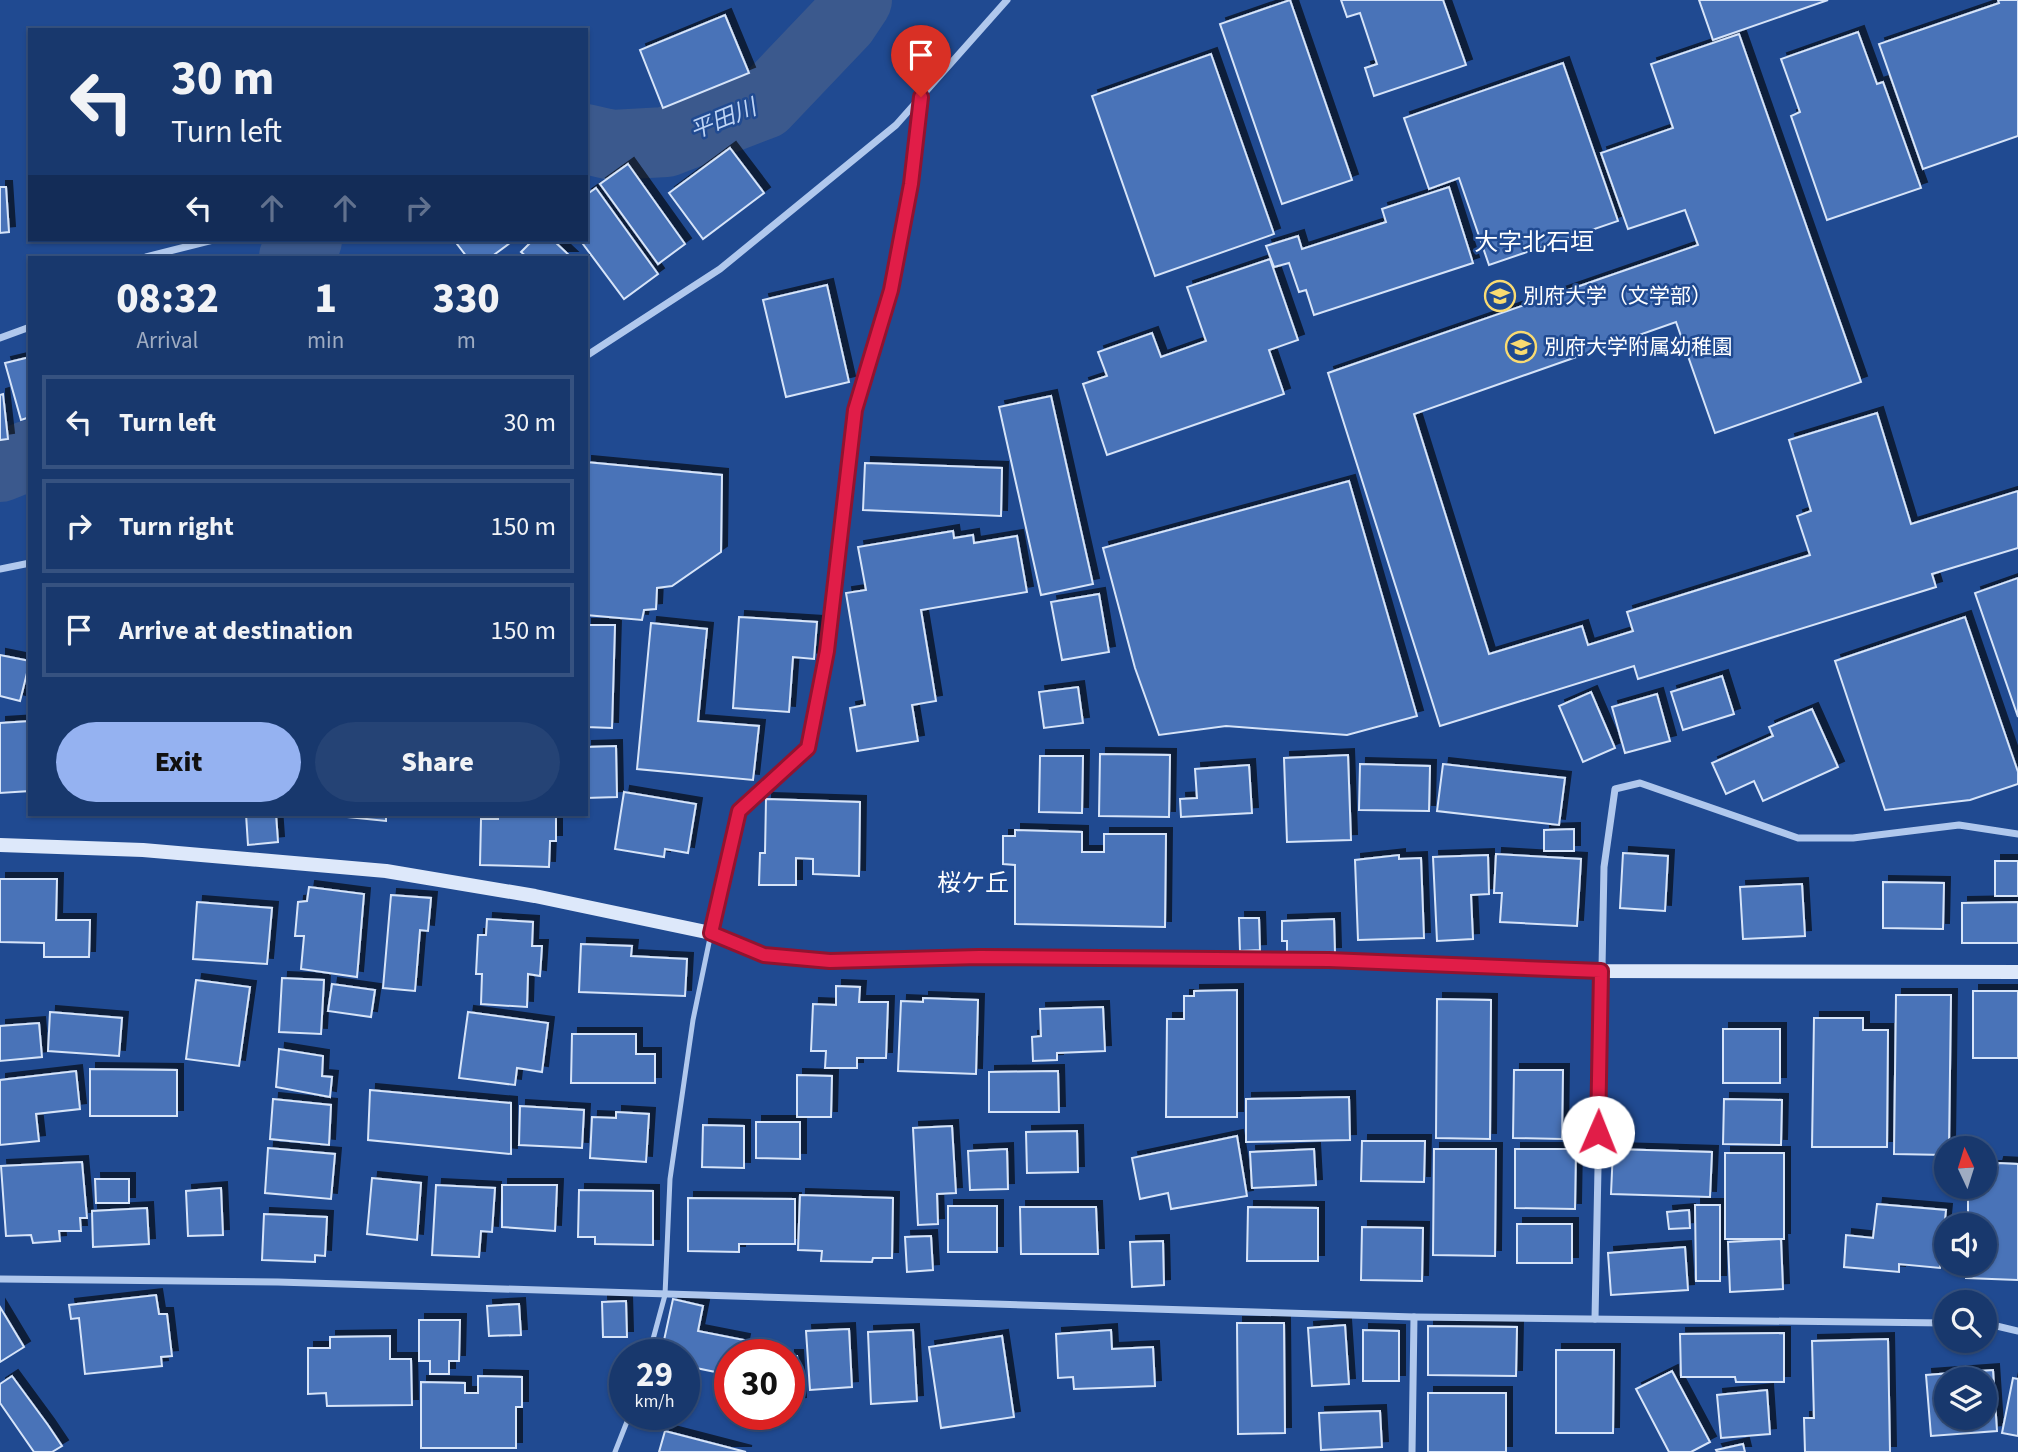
<!DOCTYPE html>
<meta charset="utf-8">
<style>
:root{--surface:#18386d;--page:#254375;--text:#f1f3f6;--muted:#9facc2;--line:#365280;--accent:#95b2f1}
body{margin:0;font-family:"Source Sans 3","Noto Sans JP",sans-serif;background:var(--page);color:var(--text);height:100vh;display:flex;flex-direction:column;font-size:26px;white-space:nowrap}
*{box-sizing:border-box;margin:0}
p{font-size:23px;color:var(--muted)}
.icon{flex:none;width:38px;height:38px;fill:none;stroke:currentColor;stroke-width:2;stroke-linecap:round;stroke-linejoin:round}
.map{position:relative;flex:1;overflow:hidden}
.panel{position:absolute;left:28px;top:256px;width:560px;height:560px;display:flex;flex-direction:column;background:var(--surface);border-radius:0px;box-shadow:0 2px 5px #0004,0 0 0 2px var(--line)}
.panel>*{flex:none}
.hud{position:absolute;left:28px;top:28px;width:560px;height:214px;border-radius:0px;box-shadow:0 2px 5px #0004,0 0 0 2px var(--line);background:#18386d;color:var(--text);overflow:hidden}
.needle{width:46px;rotate:356deg}
.fabs{position:absolute;left:1934px;top:1136px;display:grid;gap:14px}
.fabs a{display:grid;place-items:center;width:63px;height:63px;border-radius:50%;background:var(--surface);box-shadow:0 2px 5px #0004,0 0 0 2px var(--line);font-size:35px}
.speed{position:absolute;left:609px;top:1339px;display:flex;gap:14px;font-size:35px;font-weight:700;text-align:center}
.speed>*{display:grid;place-content:center;width:91px;height:91px;border-radius:50%;background:var(--surface);box-shadow:0 2px 5px #0004,0 0 0 2px var(--line);line-height:1}
.speed small{font-size:18px;font-weight:400}
.speed .limit{border:10px solid #d22;background:#fff;color:#111}
.pin{position:absolute;display:grid;place-items:center;width:60px;height:60px;color:#fff;margin:-72px -30px;border-radius:50% 50% 50% 0;rotate:-45deg;box-shadow:0 0 7px #0007}
.pin .icon{rotate:45deg}
.me{position:absolute;width:77px;margin:-38px;rotate:1deg;stroke-linejoin:round;filter:drop-shadow(0 0 5px #0008)}
.turn{display:flex;align-items:center;gap:24px;height:147px;padding:0 28px;font-size:32px}
.turn .icon{width:91px;height:91px;stroke-width:2.5}
.turn b{display:block;font-size:49px;line-height:60px}
.lanes{display:flex;align-items:center;height:66px;padding:0 28px;background:#0003;justify-content:center;gap:35px;direction:ltr}
.lanes .off{opacity:.35}
.eta{display:flex;justify-content:space-evenly;align-items:center;height:119px;text-align:center}
.eta b{font-size:42px;font-weight:800;line-height:49px}
.cta{display:flex;gap:14px;margin-top:auto;padding:14px 28px}
.cta a{flex:1;height:80px;border-radius:42px;background:var(--accent);color:#111;font-size:28px;font-weight:800;line-height:80px;text-align:center}
.cta a+a{background:var(--page);color:var(--text)}
ul{padding:0;list-style:none}
li{display:flex;align-items:center;gap:21px;height:94px;margin:0 14px 10px;padding:0 14px;border:4px solid var(--line);border-radius:0px}
li div{flex:1}
li b{display:block;font-size:26px}
li em{font-style:normal}
.map>svg:first-child{display:block}
.lines{fill:none;stroke-linecap:round;stroke-linejoin:round}
.river{stroke:#3b598d;stroke-width:70}
.building{fill:#4873b8;stroke:#d6e4f9;stroke-width:2;fill-rule:evenodd;filter:url(#shadow)}
.lane{stroke:#b0c8ed;stroke-width:5}
.street{stroke:#b0c8ed;stroke-width:7}
.secondary{stroke:#dde8fa;stroke-width:14}
.route-casing{stroke:#92132f;stroke-width:18}
.route{stroke:#e11d48;stroke-width:12}
.labels{text-anchor:middle;dominant-baseline:central;stroke-width:5;stroke-linejoin:round;paint-order:stroke}
.poi-label{font-size:21px;fill:#fff;stroke:#204a91;text-anchor:start}
.water-label{font-size:23px;font-style:italic;fill:#bdd3f4;stroke:#204a91}
.quarter-label{font-size:24px;fill:#fff;stroke:#204a91}
</style>
<div class="map">
<svg width="2018" height="1452" viewBox="0 0 2018 1452">
<defs>
<filter id="shadow"><feDropShadow dx="6" dy="-6" stdDeviation="0" flood-color="#0009"/></filter>
</defs>
<rect width="100%" height="100%" fill="#204a91"/>
<g class="lines">
<g class="river">
<polyline points="586,139 612,145 666,142 764,104 843,21 857,0"/>
<polyline points="294,257 307,240"/>
<polyline points="0,467 30,455"/>
</g>
</g>
<g class="building">
<polygon points="1290,0 1352,180 1282,204 1220,24"/>
<polygon points="1341,0 1443,0 1466,65 1374,96 1365,68 1377,64 1360,13 1347,17"/>
<polygon points="1699,0 1828,0 1713,40"/>
<polygon points="1998,0 2018,0 2018,136 1923,169 1879,44 1999,3"/>
<polygon points="725,15 749,73 663,108 640,50"/>
<polygon points="1858,32 1877,84 1883,82 1921,188 1827,220 1791,116 1800,112 1781,59"/>
<polygon points="1739,34 1861,382 1715,433 1676,322 1414,414 1489,654 1582,626 1588,645 1633,631 1627,612 1810,555 1797,516 1811,511 1789,440 1877,413 1911,524 2018,491 2018,548 1932,574 1936,587 1638,679 1634,666 1440,726 1328,373 1698,245 1685,210 1628,229 1601,153 1673,128 1651,64"/>
<polygon points="1211,54 1274,234 1155,276 1092,96"/>
<polygon points="1563,63 1618,221 1489,265 1459,178 1429,189 1404,118"/>
<polygon points="730,148 764,193 703,239 669,193"/>
<polygon points="628,164 685,244 658,264 600,184"/>
<polygon points="0,187 6,187 9,232 0,233"/>
<polygon points="1449,187 1473,263 1314,315 1306,290 1299,292 1289,263 1274,267 1266,246 1298,236 1302,249 1386,222 1382,209"/>
<polygon points="596,188 658,274 624,299 580,240 586,240 586,195"/>
<polygon points="454,240 514,240 491,257 467,257"/>
<polygon points="533,240 553,240 571,257 527,257 521,252"/>
<polygon points="1270,259 1298,340 1269,350 1284,394 1107,455 1083,384 1107,376 1098,352 1152,333 1161,357 1206,341 1187,287"/>
<polygon points="827,285 849,382 786,397 763,300"/>
<polygon points="30,357 30,417 21,420 5,363"/>
<polygon points="3,394 8,439 0,440 0,395"/>
<polygon points="1051,396 1093,584 1041,595 999,407"/>
<polygon points="586,462 722,475 721,552 672,586 657,588 656,609 644,610 642,620 586,615"/>
<polygon points="865,463 1002,468 1001,516 863,510"/>
<polygon points="1349,481 1417,716 1347,735 1226,726 1159,735 1135,668 1103,548"/>
<polygon points="953,531 954,538 973,535 974,543 1017,536 1027,592 921,610 936,701 912,705 918,741 857,751 850,708 865,705 846,593 866,590 858,547"/>
<polygon points="2018,578 2018,717 1975,593"/>
<polygon points="1099,594 1109,652 1062,660 1051,602"/>
<polygon points="739,617 817,622 814,659 793,657 789,712 733,708"/>
<polygon points="1965,617 2018,772 2018,784 1970,800 1885,810 1835,661"/>
<polygon points="651,623 707,629 698,721 759,726 753,780 637,769"/>
<polygon points="586,625 615,625 612,728 586,727"/>
<polygon points="0,655 30,661 20,701 0,696"/>
<polygon points="1722,676 1734,714 1683,730 1671,692"/>
<polygon points="1078,687 1083,723 1044,728 1039,692"/>
<polygon points="1591,692 1615,748 1583,762 1559,706"/>
<polygon points="1657,694 1670,741 1625,753 1612,707"/>
<polygon points="1812,709 1838,767 1763,801 1754,781 1726,794 1712,763 1773,736 1769,727"/>
<polygon points="30,721 30,791 0,793 0,723"/>
<polygon points="616,746 617,797 586,798 586,747"/>
<polygon points="1100,754 1170,755 1169,817 1099,816"/>
<polygon points="1348,755 1351,840 1287,842 1284,758"/>
<polygon points="1040,756 1083,756 1082,813 1039,812"/>
<polygon points="1360,764 1430,766 1429,811 1359,810"/>
<polygon points="1443,764 1565,778 1559,825 1437,811"/>
<polygon points="1249,765 1252,813 1181,817 1180,799 1197,798 1195,769"/>
<polygon points="624,792 696,804 688,853 665,849 664,857 615,849"/>
<polygon points="766,799 860,802 859,876 813,874 813,859 796,858 796,885 759,885 760,853 765,853"/>
<polygon points="246,814 276,814 278,842 248,845"/>
<polygon points="338,814 386,814 386,821 338,816"/>
<polygon points="498,814 556,814 556,841 550,841 549,867 480,865 481,819 498,819"/>
<polygon points="1574,829 1574,851 1544,851 1544,830"/>
<polygon points="1015,830 1082,832 1082,852 1104,852 1104,834 1166,834 1165,927 1015,924 1015,865 1003,864 1003,836 1015,836"/>
<polygon points="1623,853 1668,856 1665,911 1620,908"/>
<polygon points="1496,854 1581,859 1577,926 1500,922 1502,893 1494,893"/>
<polygon points="1399,855 1399,859 1421,858 1424,938 1358,940 1355,860"/>
<polygon points="1488,855 1489,894 1471,895 1473,939 1437,941 1433,857"/>
<rect x="1995" y="861" width="23" height="35"/>
<polygon points="0,879 57,879 56,920 90,920 89,957 44,957 44,943 0,942"/>
<polygon points="1883,882 1944,883 1943,929 1883,928"/>
<polygon points="1802,884 1805,936 1743,939 1740,887"/>
<polygon points="309,887 364,894 357,977 301,969 304,936 295,936 298,902 307,901"/>
<polygon points="391,895 431,898 428,931 420,930 415,991 383,988"/>
<polygon points="197,902 272,908 267,964 193,959"/>
<polygon points="2018,902 2018,943 1962,943 1962,903"/>
<polygon points="1239,918 1259,918 1260,950 1240,951"/>
<polygon points="487,919 533,922 532,946 542,946 540,976 528,974 527,1007 481,1004 482,974 476,974 478,935 486,935"/>
<polygon points="1334,919 1335,953 1287,954 1287,941 1282,941 1282,921"/>
<polygon points="581,944 632,946 631,956 687,959 685,996 579,992"/>
<polygon points="282,978 324,980 321,1034 279,1032"/>
<polygon points="196,980 250,987 239,1066 186,1059"/>
<polygon points="332,984 375,990 371,1017 328,1011"/>
<polygon points="836,986 860,987 859,1002 888,1002 886,1058 857,1058 857,1068 825,1068 826,1051 811,1051 813,1004 836,1005"/>
<polygon points="1237,990 1237,1117 1166,1117 1167,1019 1184,1019 1184,996 1194,996 1194,991"/>
<rect x="1973" y="991" width="45" height="67"/>
<polygon points="1896,995 1951,995 1949,1148 1946,1148 1946,1155 1894,1154"/>
<polygon points="923,998 978,1000 976,1074 898,1071 901,1001 923,1002"/>
<polygon points="1437,999 1491,1000 1490,1139 1436,1138"/>
<polygon points="1103,1007 1105,1051 1057,1053 1057,1060 1033,1061 1032,1037 1041,1036 1040,1009"/>
<polygon points="50,1012 122,1018 119,1056 48,1051"/>
<polygon points="468,1012 548,1023 542,1072 517,1068 515,1085 459,1078"/>
<polygon points="1814,1018 1863,1018 1863,1030 1888,1030 1887,1147 1812,1147"/>
<polygon points="39,1023 42,1057 0,1061 0,1026"/>
<rect x="1723" y="1029" width="57" height="54"/>
<polygon points="572,1034 636,1034 636,1054 655,1054 655,1083 571,1083"/>
<polygon points="279,1049 323,1056 322,1076 332,1077 330,1097 276,1087"/>
<polygon points="90,1069 177,1070 177,1116 90,1116"/>
<polygon points="1514,1070 1563,1070 1562,1139 1513,1138"/>
<polygon points="76,1071 80,1109 36,1114 39,1141 0,1145 0,1080"/>
<polygon points="1058,1071 1059,1112 989,1112 989,1072"/>
<polygon points="797,1075 832,1076 831,1117 797,1117"/>
<polygon points="370,1090 511,1103 511,1154 368,1140"/>
<polygon points="1349,1097 1350,1140 1246,1142 1246,1099"/>
<polygon points="273,1099 331,1105 329,1145 270,1139"/>
<polygon points="1724,1099 1782,1100 1781,1145 1723,1144"/>
<polygon points="520,1106 584,1110 582,1148 519,1145"/>
<polygon points="616,1112 649,1114 646,1162 590,1158 592,1117 616,1118"/>
<polygon points="756,1122 800,1122 800,1159 756,1158"/>
<polygon points="703,1125 744,1126 744,1168 702,1167"/>
<polygon points="952,1126 956,1193 937,1194 938,1224 918,1225 913,1128"/>
<polygon points="1077,1131 1078,1172 1027,1173 1026,1132"/>
<polygon points="1237,1136 1247,1196 1171,1209 1168,1193 1140,1199 1132,1158"/>
<polygon points="1362,1141 1425,1141 1424,1182 1361,1181"/>
<polygon points="268,1148 335,1154 331,1199 265,1193"/>
<polygon points="1007,1149 1008,1189 970,1190 968,1151"/>
<polygon points="1314,1149 1316,1185 1252,1188 1250,1152"/>
<polygon points="1434,1149 1496,1149 1495,1256 1433,1255"/>
<polygon points="1515,1149 1576,1149 1575,1209 1515,1208"/>
<polygon points="1613,1149 1712,1152 1710,1197 1611,1194"/>
<rect x="1725" y="1153" width="59" height="86"/>
<polygon points="82,1162 87,1218 80,1218 81,1231 59,1231 60,1241 33,1243 31,1235 6,1236 1,1166"/>
<polygon points="1998,1163 2018,1164 2018,1280 1966,1278 1966,1264 1984,1264 1984,1225 1978,1225 1978,1215 1968,1215 1968,1186 1984,1186 1984,1167 1997,1167"/>
<polygon points="372,1178 421,1183 417,1240 367,1234"/>
<polygon points="95,1179 129,1179 129,1203 96,1203"/>
<polygon points="436,1185 495,1188 492,1232 481,1231 479,1257 432,1255"/>
<polygon points="502,1185 557,1185 555,1231 502,1227"/>
<polygon points="221,1188 223,1235 188,1236 186,1191"/>
<polygon points="579,1190 653,1191 653,1245 595,1244 595,1237 578,1237"/>
<polygon points="800,1195 893,1198 892,1258 873,1258 872,1262 821,1261 822,1251 798,1250"/>
<polygon points="688,1198 795,1199 795,1244 739,1244 739,1252 688,1251"/>
<polygon points="1877,1204 1946,1210 1940,1268 1899,1264 1899,1272 1844,1267 1846,1235 1873,1238"/>
<polygon points="1695,1205 1720,1205 1720,1281 1696,1281"/>
<rect x="948" y="1206" width="49" height="46"/>
<polygon points="1020,1207 1096,1207 1098,1254 1021,1254"/>
<polygon points="1248,1207 1318,1208 1318,1261 1247,1261"/>
<polygon points="147,1208 149,1244 93,1247 92,1211"/>
<polygon points="1689,1210 1690,1228 1669,1229 1667,1212"/>
<polygon points="264,1214 327,1217 325,1256 315,1255 315,1262 262,1260"/>
<rect x="1517" y="1224" width="55" height="39"/>
<polygon points="1362,1227 1423,1228 1422,1281 1361,1280"/>
<polygon points="931,1236 933,1270 907,1272 905,1237"/>
<polygon points="1781,1239 1783,1289 1730,1292 1728,1242"/>
<polygon points="1163,1241 1164,1285 1132,1287 1130,1242"/>
<polygon points="1685,1247 1688,1290 1611,1295 1608,1253"/>
<polygon points="156,1295 159,1314 167,1314 172,1356 161,1357 162,1366 85,1374 79,1318 71,1319 69,1305"/>
<polygon points="673,1299 703,1306 698,1331 744,1340 741,1354 730,1354 730,1375 691,1367 684,1397 684,1354 661,1354"/>
<polygon points="626,1301 627,1337 603,1337 602,1302"/>
<polygon points="519,1304 521,1335 489,1336 487,1306"/>
<polygon points="0,1307 24,1347 0,1362"/>
<polygon points="419,1320 460,1320 459,1361 449,1361 449,1374 430,1374 430,1361 419,1361"/>
<polygon points="1237,1323 1284,1323 1285,1433 1238,1434"/>
<polygon points="1345,1325 1349,1384 1312,1386 1308,1328"/>
<polygon points="1428,1326 1517,1327 1516,1376 1428,1375"/>
<polygon points="849,1329 852,1387 810,1390 806,1331"/>
<polygon points="913,1330 917,1401 871,1404 868,1332"/>
<polygon points="1111,1330 1112,1349 1153,1347 1155,1386 1074,1389 1073,1377 1058,1378 1056,1334"/>
<polygon points="1363,1330 1399,1331 1399,1381 1363,1381"/>
<polygon points="1784,1333 1784,1382 1736,1382 1735,1377 1681,1377 1680,1334"/>
<polygon points="390,1336 390,1359 411,1359 412,1405 327,1406 326,1393 308,1394 308,1348 330,1348 330,1337"/>
<polygon points="1002,1336 1014,1417 941,1428 929,1347"/>
<polygon points="1888,1339 1890,1452 1805,1452 1804,1418 1814,1418 1812,1341"/>
<polygon points="1556,1350 1614,1350 1613,1433 1556,1433"/>
<polygon points="789,1356 797,1356 800,1403 789,1404"/>
<path d="M1993,1370L1997,1431L1931,1436L1926,1375ZM1946,1379H1984V1418H1946Z"/>
<polygon points="1672,1371 1710,1442 1691,1452 1669,1452 1636,1389"/>
<polygon points="12,1376 48,1425 62,1446 52,1452 34,1452 0,1403 0,1384"/>
<polygon points="478,1376 522,1377 522,1407 516,1407 516,1448 421,1448 421,1382 465,1383 465,1393 478,1393"/>
<polygon points="2013,1378 2018,1379 2018,1436 2002,1433"/>
<polygon points="1767,1390 1770,1434 1721,1438 1717,1395"/>
<rect x="1428" y="1393" width="78" height="59"/>
<polygon points="1380,1411 1382,1447 1321,1450 1319,1413"/>
<polygon points="665,1431 746,1452 659,1452"/>
<polygon points="1743,1444 1745,1452 1717,1452 1716,1450"/>
</g>
<g class="lines">
<g class="lane">
<polyline points="649,1354 665,1295 670,1179 693,1020 711,933 739,811 808,748 827,651 855,410 891,290 911,184 920,99"/>
<polyline points="615,1452 630,1414"/>
</g>
<g class="street">
<polyline points="146,257 213,240"/>
<polyline points="0,338 30,327"/>
<polyline points="586,356 720,269 896,125 1007,0"/>
<polyline points="0,569 30,563"/>
<polyline points="0,1279 278,1282 1414,1317 1946,1323"/>
<polyline points="1595,1319 1604,867 1615,789 1640,783 1798,838 1853,838 1959,825 2018,834"/>
<polyline points="1984,1323 2018,1331"/>
<polyline points="1412,1452 1414,1317"/>
</g>
<polyline class="secondary" points="0,845 143,850 386,871 535,896 711,933 763,955 830,961 979,957 1329,960 1601,971 2018,972"/>
</g>
<g class="lines">
<g class="route-casing">
<polyline id="route" points="921,97 911,184 891,290 855,410 827,651 808,748 739,811 711,933 764,955 830,961 979,957 1329,960 1601,971 1598,1132"/>
</g>
<use href="#route" class="route"/>
</g>
<defs>
<g id="university-ring" transform="scale(1.575)"><circle r="9.5" fill="#204a91" stroke="#fadb71" stroke-width="1.5"/><path d="M0-5L7-2L0 1L-7-2ZM-4 1L0 2.5L4 1V4Q0 6-4 4Z" fill="#fadb71"/></g>
<g id="school-ring" transform="scale(1.575)"><circle r="9.5" fill="#204a91" stroke="#fadb71" stroke-width="1.5"/><path d="M0-5L7-2L0 1L-7-2ZM-4 1L0 2.5L4 1V4Q0 6-4 4Z" fill="#fadb71"/></g>
</defs>
<g fill-rule="evenodd">
<use href="#university-ring" x="1500" y="296"/>
<use href="#school-ring" x="1521" y="347"/>
</g>
<g class="labels">
<g class="poi-label">
<text x="1523" y="296">別府大学（文学部）</text>
<text x="1544" y="347">別府大学附属幼稚園</text>
</g>
<g class="water-label">
<text transform="translate(723 119) rotate(-22)">平田川</text>
</g>
<g class="quarter-label">
<text x="1534" y="242">大字北石垣</text>
<text x="973" y="883">桜ケ丘</text>
</g>
</g>
</svg>
<div class="fabs">
<a><svg class="needle" viewBox="-14 -14 28 28"><path d="M0-13l5 13h-10z" fill="#e53935"/><path d="M0 13l5-13h-10z" fill="#9facc2"/></svg></a>
<a><svg class="icon" aria-label="sound" viewBox="0 0 24 24"><path d="M4 9h4l5-4v14l-5-4H4zM17 9q2 3 0 6"/></svg></a>
<a><svg class="icon" aria-label="search" viewBox="0 0 24 24"><circle cx="10" cy="10" r="6"/><path d="M15 15l6 6"/></svg></a>
<a><svg class="icon" aria-label="layers" viewBox="0 0 24 24"><path d="M12 4l9 5-9 5-9-5zM3 14l9 5 9-5"/></svg></a>
</div>
<div class="speed"><div>29<small>km/h</small></div><div class="limit">30</div></div>
<div class="pin" style="left:921px;top:97px;background:#d93025"><svg class="icon" aria-label="arrive" viewBox="0 0 24 24"><path d="M6 21V4h12l-3 4 3 4H6"/></svg></div>
<svg class="me" style="left:1598px;top:1132px" viewBox="-20 -20 40 40"><circle r="19" fill="#fff"/><path d="M0-13L10 11 0 6-10 11z" fill="#e11d48"/></svg>
<div class="hud">
<div class="turn"><svg class="icon" aria-label="left" viewBox="0 0 24 24"><path d="M17 20v-9H6M10 6l-5 5 5 5"/></svg><div><b>30 m</b>Turn left</div></div>
<div class="lanes"><svg class="icon" aria-label="left" viewBox="0 0 24 24"><path d="M17 20v-9H6M10 6l-5 5 5 5"/></svg><svg class="icon off" aria-label="ahead" viewBox="0 0 24 24"><path d="M12 20V5M6 11l6-6 6 6"/></svg><svg class="icon off" aria-label="ahead" viewBox="0 0 24 24"><path d="M12 20V5M6 11l6-6 6 6"/></svg><svg class="icon off" aria-label="right" viewBox="0 0 24 24"><path d="M7 20v-9h11M14 6l5 5-5 5"/></svg></div>
</div>
<section class="panel">
<div class="eta">
<div><b>08:32</b><p>Arrival</p></div>
<div><b>1</b><p>min</p></div>
<div><b>330</b><p>m</p></div>
</div>
<ul>
<li><svg class="icon" aria-label="left" viewBox="0 0 24 24"><path d="M17 20v-9H6M10 6l-5 5 5 5"/></svg><div><b>Turn left</b></div><em>30 m</em></li>
<li><svg class="icon" aria-label="right" viewBox="0 0 24 24"><path d="M7 20v-9h11M14 6l5 5-5 5"/></svg><div><b>Turn right</b></div><em>150 m</em></li>
<li><svg class="icon" aria-label="arrive" viewBox="0 0 24 24"><path d="M6 21V4h12l-3 4 3 4H6"/></svg><div><b>Arrive at destination</b></div><em>150 m</em></li>
</ul>
<div class="cta"><a>Exit</a><a>Share</a></div>
</section>
</div>
